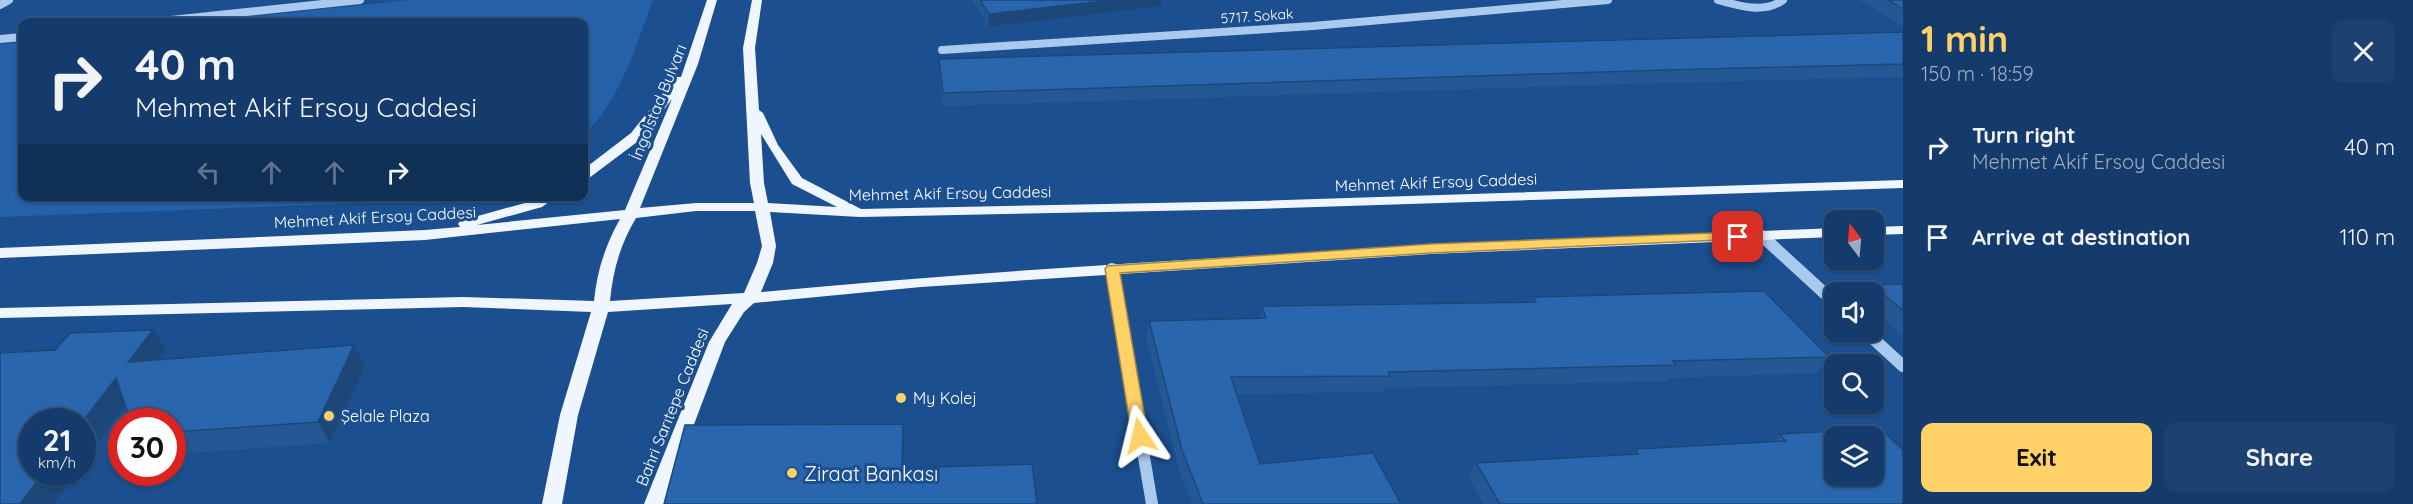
<!DOCTYPE html>
<meta charset="utf-8">
<style>
:root{--surface:#143b6b;--page:#1d4271;--text:#f1f3f6;--muted:#9dadc1;--line:#33557e;--accent:#ffd166}
body{margin:0;font-family:Quicksand,sans-serif;background:var(--page);color:var(--text);height:100vh;display:flex;flex-direction:column;font-size:22px;white-space:nowrap}
*{box-sizing:border-box;margin:0}
p{font-size:20px;color:var(--muted)}
.icon{flex:none;width:33px;height:33px;fill:none;stroke:currentColor;stroke-width:2;stroke-linecap:round;stroke-linejoin:round}
.map{position:relative;flex:1;overflow:hidden}
.drawer{display:flex;flex-direction:column;background:var(--surface);width:510px}
.drawer>*{flex:none}
.banner{position:absolute;left:18px;top:18px;width:570px;height:183px;border-radius:12px;box-shadow:0 2px 4px #0004,0 0 0 2px var(--line);background:#143b6b;color:var(--text);overflow:hidden}
.needle{width:39px;rotate:344deg}
.tools{position:absolute;left:1824px;top:210px;display:grid;gap:12px}
.tools a{display:grid;place-items:center;width:60px;height:60px;border-radius:12px;background:var(--surface);box-shadow:0 2px 4px #0004,0 0 0 2px var(--line);font-size:30px}
.speed{position:absolute;left:18px;top:408px;display:flex;gap:12px;font-size:30px;font-weight:700;text-align:center}
.speed>*{display:grid;place-content:center;width:78px;height:78px;border-radius:50%;background:var(--surface);box-shadow:0 2px 4px #0004,0 0 0 2px var(--line);line-height:1}
.speed small{font-size:15px;font-weight:400}
.speed .limit{border:9px solid #d22;background:#fff;color:#111}
.pin{position:absolute;display:grid;place-items:center;width:51px;height:51px;color:#fff;margin:-26px;border-radius:12px;box-shadow:0 3px 9px #0006}
.me{position:absolute;width:66px;margin:-33px;rotate:350deg;stroke-linejoin:round;filter:drop-shadow(0 0 4px #0008)}
.turn{display:flex;align-items:center;gap:21px;height:126px;padding:0 18px;font-size:27px}
.turn .icon{width:78px;height:78px;stroke-width:2.5}
.turn b{display:block;font-size:42px;line-height:51px}
.lanes{display:flex;align-items:center;height:57px;padding:0 18px;background:#0003;justify-content:center;gap:30px;direction:ltr}
.lanes .off{opacity:.35}
.round{display:grid;place-items:center;flex:none;width:63px;height:63px;border-radius:12px;background:var(--page)}
.summary{display:flex;align-items:center;justify-content:space-between;height:102px;padding:0 18px}
h1{font-size:36px;font-weight:700;line-height:45px;color:var(--accent)}
.button{display:flex;gap:12px;margin-top:auto;padding:12px 18px}
.button a{flex:1;height:69px;border-radius:12px;background:var(--accent);color:#111;font-size:24px;font-weight:700;line-height:69px;text-align:center}
.button a+a{background:var(--page);color:var(--text)}
ul{padding:0;list-style:none}
li{display:flex;align-items:center;gap:18px;height:90px;padding:0 18px}
li div{flex:1}
li b{display:block;font-size:22px}
li em{font-style:normal}
main{display:flex;flex:1;min-height:0}
.map>svg:first-child{display:block}
.green{fill:#2461a8}
.lines{fill:none;stroke-linecap:round;stroke-linejoin:round}
.minor-far1{stroke:#a9c9ee;stroke-width:8}
.minor{stroke:#a9c9ee;stroke-width:12}
.major{fill:#f0f6ff;fill-rule:evenodd}
.wall{fill:#245895}
.shaded-wall{fill:#1d4779}
.building{fill:#2a66ad;stroke:#1d4779;stroke-width:1.5;fill-rule:evenodd}
.route{fill:#ffd166;stroke:#a68842;stroke-width:1.5}
.poi-dot{fill:#ffd166;stroke:#1b4f8f;stroke-width:2}
.labels{text-anchor:middle;dominant-baseline:central;stroke-width:6;stroke-linejoin:round;paint-order:stroke}
.far-street-label{font-size:14px;fill:#fff;stroke:#1b4f8f}
.street-label{font-size:16px;fill:#fff;stroke:#1b4f8f}
.poi-label{font-size:16px;fill:#fff;stroke:#1b4f8f;text-anchor:start}
.near-poi-label{font-size:20px;fill:#fff;stroke:#1b4f8f;text-anchor:start}
</style>
<main>
<div class="map">
<svg width="1903" height="504" viewBox="0 0 1903 504">
<rect width="100%" height="100%" fill="#1b4f8f"/>
<g class="green">
<path d="M409,0H653C635,48 621,99 584,135V22H202Z"/>
<polygon points="22,42 22,196 477,197 468,199 0,217 0,44"/>
</g>
<g class="lines">
<g class="minor-far1">
<path d="M1718,0C1739,6 1764,14 1783,0"/>
<polyline points="0,5 9,0"/>
<polyline points="152,22 360,0"/>
<polyline points="0,39 22,37"/>
<polyline points="942,50 1313,26 1608,0"/>
</g>
<g class="minor">
<polyline points="1762,236 1834,302"/>
<polyline points="1112,269 1152,504"/>
<polyline points="1866,332 1903,366"/>
</g>
<g class="major">
<path d="M707,0H717L698,64L640,208L696,203H754L750,183L743,48L752,0H762L755,48L759,110L763,113L778,145L802,178L861,209L1257,201L1903,180V188L1257,209L860,217L770,212L776,246L773,263L761,292C1118,259 1476,243 1834,228V237L1431,254L921,287L754,303L744,312L725,342L664,504H644L709,342L732,304L608,312L578,415L562,504H542L560,415L591,312L463,307L0,318V308L463,297L594,301C597,271 605,246 620,219L425,240L0,258V248L425,230L460,227L458,224L460,221L532,201L539,196H557L542,207L477,225L625,210L672,99L641,139L589,178L584,179V169L631,133L676,77H681ZM761,134L792,184L837,207L768,203L764,183ZM696,211H755L762,246L757,263L744,293L610,301C613,270 620,245 636,218Z"/>
<polygon points="1903,226 1903,234 1874,235 1874,227"/>
</g>
</g>
<g class="wall">
<polygon points="972,0 1162,0 1161,6 988,27"/>
<polygon points="1859,0 1903,0 1903,26"/>
<polygon points="1903,32 1903,77 1660,83 943,106 939,72 939,59"/>
<polygon points="1903,284 1903,336 1874,309 1874,292 1868,292 1874,285"/>
<polygon points="1533,297 1829,357 1817,373 1668,378 1666,381 1385,388 1383,392 1237,394 1260,464 1401,504 1192,504 1178,466 1146,337 1149,321 1259,318 1262,306 1530,302"/>
<polygon points="153,330 167,350 160,360 354,345 365,366 330,443 172,454 172,422 131,422 126,406 82,465 82,422 32,422 32,472 77,472 54,504 0,504 0,353 55,350 70,333"/>
<polygon points="1779,434 1903,504 1484,504 1469,478 1476,463 1631,454 1635,449 1773,442"/>
</g>
<g class="shaded-wall">
<polygon points="1113,0 1162,0 1161,6 988,27 989,14"/>
<polygon points="153,330 167,350 143,383 128,362"/>
<polygon points="354,345 365,366 330,443 318,422"/>
<polygon points="116,378 131,398 82,465 82,422"/>
<polygon points="903,424 904,442 903,486 902,468"/>
<polygon points="44,472 77,472 54,504 20,504"/>
</g>
<g class="building">
<polygon points="980,0 1113,0 989,14"/>
<polygon points="1888,0 1903,0 1903,9"/>
<polygon points="1903,32 1903,64 1666,70 943,93 939,59"/>
<polygon points="1903,284 1903,311 1874,285"/>
<polygon points="1764,291 1829,357 1673,361 1676,365 1388,372 1390,376 1231,377 1260,464 1373,453 1401,504 1203,504 1182,450 1149,321 1266,318 1262,306 1536,302 1533,297"/>
<polygon points="153,330 128,362 354,345 318,422 172,432 172,422 131,422 116,378 82,422 32,422 32,472 44,472 20,504 0,504 0,353 55,350 70,333"/>
<polygon points="903,424 902,468 1032,464 1037,504 664,504 685,425"/>
<path d="M1881,429L1903,450V504H1500L1476,463L1638,454L1635,449L1786,441L1779,434ZM1834,436H1874V476H1834Z"/>
</g>
<polygon class="route" points="1738,232 1745,237 1743,239 1431,253 1120,273 1148,436 1146,441 1140,443 1134,441 1132,436 1105,269 1107,266 1431,244"/>
<g class="poi-dot">
<circle cx="901" cy="398" r="6"/>
<circle cx="329" cy="416" r="6"/>
<circle cx="792" cy="473" r="6"/>
</g>
<g class="labels">
<g class="far-street-label">
<text transform="translate(1257 16) rotate(-4)">5717. Sokak</text>
</g>
<g class="street-label">
<text transform="translate(658 102) rotate(-68)">İngolstad Bulvarı</text>
<text transform="translate(1436 182) rotate(-2)">Mehmet Akif Ersoy Caddesi</text>
<text transform="translate(950 193) rotate(-1)">Mehmet Akif Ersoy Caddesi</text>
<text transform="translate(375 217) rotate(-3)">Mehmet Akif Ersoy Caddesi</text>
<text transform="translate(672 407) rotate(-68)">Bahri Sarıtepe Caddesi</text>
</g>
<g class="poi-label">
<text x="913" y="398">My Kolej</text>
<text x="341" y="416">Şelale Plaza</text>
</g>
<g class="near-poi-label">
<text x="804" y="473">Ziraat Bankası</text>
</g>
</g>
</svg>
<div class="tools">
<a><svg class="needle" viewBox="-14 -14 28 28"><path d="M0-13l5 13h-10z" fill="#e53935"/><path d="M0 13l5-13h-10z" fill="#9dadc1"/></svg></a>
<a><svg class="icon" aria-label="sound" viewBox="0 0 24 24"><path d="M4 9h4l5-4v14l-5-4H4zM17 9q2 3 0 6"/></svg></a>
<a><svg class="icon" aria-label="search" viewBox="0 0 24 24"><circle cx="10" cy="10" r="6"/><path d="M15 15l6 6"/></svg></a>
<a><svg class="icon" aria-label="layers" viewBox="0 0 24 24"><path d="M12 4l9 5-9 5-9-5zM3 14l9 5 9-5"/></svg></a>
</div>
<div class="speed"><div>21<small>km/h</small></div><div class="limit">30</div></div>
<div class="pin" style="left:1738px;top:237px;background:#d93025"><svg class="icon" aria-label="arrive" viewBox="0 0 24 24"><path d="M6 21V4h12l-3 4 3 4H6"/></svg></div>
<svg class="me" style="left:1140px;top:436px" viewBox="-20 -20 40 40"><path d="M0-17L14 15 0 8-14 15z" fill="#ffd166" stroke="#fff" stroke-width="4"/></svg>
<div class="banner">
<div class="turn"><svg class="icon" aria-label="right" viewBox="0 0 24 24"><path d="M7 20v-9h11M14 6l5 5-5 5"/></svg><div><b>40 m</b>Mehmet Akif Ersoy Caddesi</div></div>
<div class="lanes"><svg class="icon off" aria-label="left" viewBox="0 0 24 24"><path d="M17 20v-9H6M10 6l-5 5 5 5"/></svg><svg class="icon off" aria-label="ahead" viewBox="0 0 24 24"><path d="M12 20V5M6 11l6-6 6 6"/></svg><svg class="icon off" aria-label="ahead" viewBox="0 0 24 24"><path d="M12 20V5M6 11l6-6 6 6"/></svg><svg class="icon" aria-label="right" viewBox="0 0 24 24"><path d="M7 20v-9h11M14 6l5 5-5 5"/></svg></div>
</div>
</div>
<section class="drawer">
<div class="summary"><div><h1>1 min</h1><p>150 m · 18:59</p></div><a class="round"><svg class="icon" aria-label="close" viewBox="0 0 24 24"><path d="M6 6l12 12M18 6L6 18"/></svg></a></div>
<ul>
<li><svg class="icon" aria-label="right" viewBox="0 0 24 24"><path d="M7 20v-9h11M14 6l5 5-5 5"/></svg><div><b>Turn right</b><p>Mehmet Akif Ersoy Caddesi</p></div><em>40 m</em></li>
<li><svg class="icon" aria-label="arrive" viewBox="0 0 24 24"><path d="M6 21V4h12l-3 4 3 4H6"/></svg><div><b>Arrive at destination</b></div><em>110 m</em></li>
</ul>
<div class="button"><a>Exit</a><a>Share</a></div>
</section>
</main>
